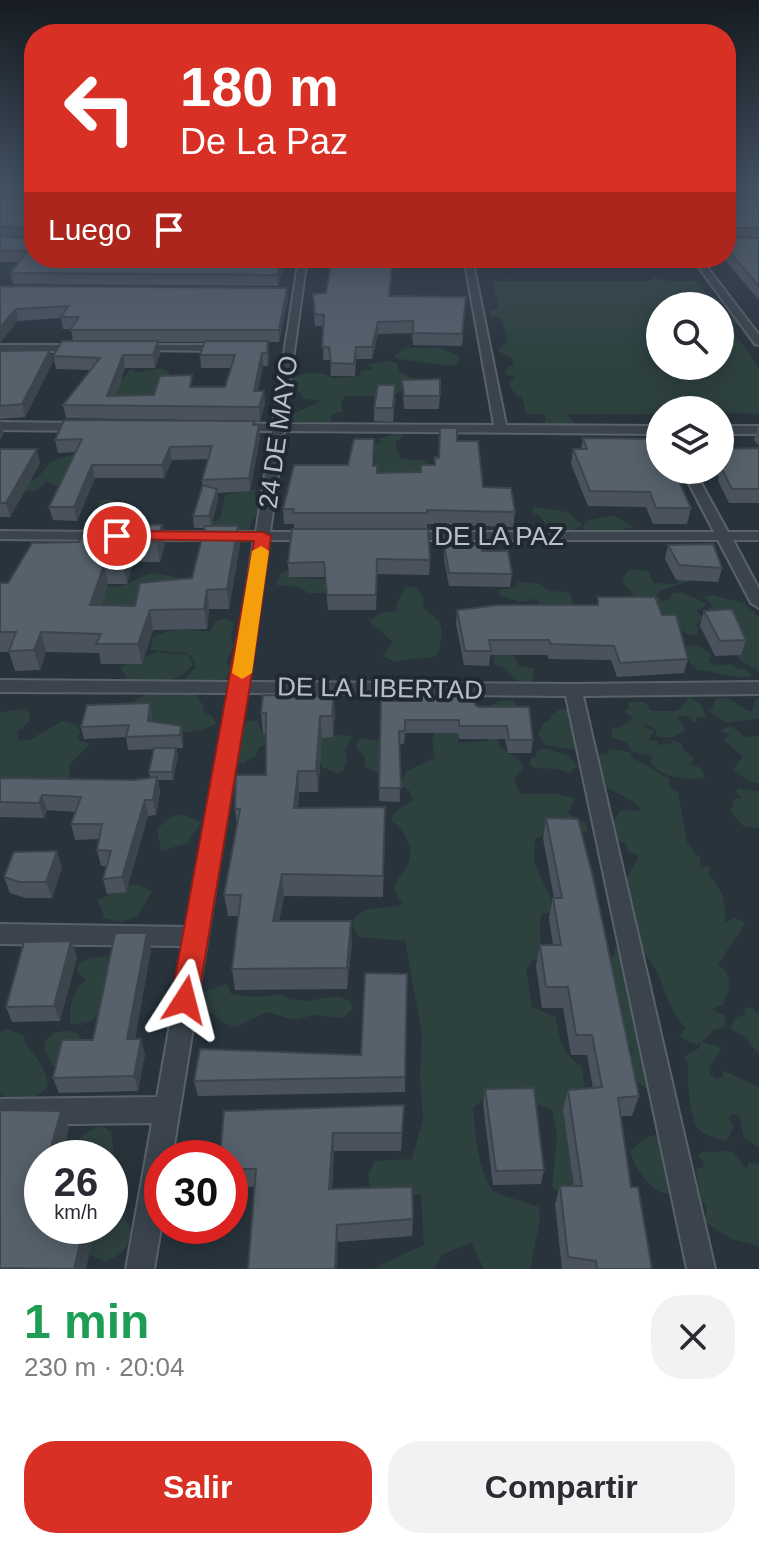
<!DOCTYPE html>
<html lang="es">
<meta charset="utf-8">
<style>
:root{--surface:#fff;--page:#f2f2f3;--text:#2b2b33;--muted:#7c7c81;--accent:#d93025}
body{margin:0;font-family:Arial,sans-serif;background:var(--page);color:var(--text);height:100vh;display:flex;flex-direction:column;font-size:30px;white-space:nowrap}
*{box-sizing:border-box;margin:0}
p{font-size:26px;color:var(--muted)}
.icon{flex:none;width:44px;height:44px;fill:none;stroke:currentColor;stroke-width:2;stroke-linecap:round;stroke-linejoin:round}
.map{position:relative;height:1269px;overflow:hidden}
.sheet{display:flex;flex-direction:column;background:var(--surface);flex:1}
.sheet>*{flex:none}
.hud{position:absolute;left:24px;top:24px;width:712px;height:244px;border-radius:32px;box-shadow:0 4px 20px #0003;background:#d93025;color:#fff;overflow:hidden}
.tools{position:absolute;left:646px;top:292px;display:grid;gap:16px}
.tools a{display:grid;place-items:center;width:88px;height:88px;border-radius:50%;background:var(--surface);box-shadow:0 4px 20px #0003;font-size:40px}
.speed{position:absolute;left:24px;top:1140px;display:flex;gap:16px;font-size:40px;font-weight:700;text-align:center}
.speed>*{display:grid;place-content:center;width:104px;height:104px;border-radius:50%;background:var(--surface);box-shadow:0 4px 20px #0003;line-height:1}
.speed small{font-size:20px;font-weight:400}
.speed .limit{border:12px solid #d22;background:#fff;color:#111}
.pin{position:absolute;display:grid;place-items:center;width:68px;height:68px;color:#fff;margin:-34px;border:4px solid #fff;border-radius:50%;box-shadow:0 2px 8px #0007}
.me{position:absolute;width:88px;margin:-44px;rotate:9deg;stroke-linejoin:round;filter:drop-shadow(0 0 6px #0008)}
.turn{display:flex;align-items:center;gap:28px;height:168px;padding:0 24px;font-size:36px}
.turn .icon{width:104px;height:104px;stroke-width:2.5}
.turn b{display:block;font-size:56px;line-height:68px}
.then{display:flex;align-items:center;height:76px;padding:0 24px;background:#0003;gap:16px;font-size:30px}
.round{display:grid;place-items:center;flex:none;width:84px;height:84px;border-radius:32px;background:var(--page)}
.head{display:flex;align-items:center;justify-content:space-between;height:136px;padding:0 24px}
h1{font-size:48px;font-weight:700;line-height:60px;color:#1e9e55}
.action{display:flex;gap:16px;margin-top:auto;padding:16px 24px}
.action a{flex:1;height:92px;border-radius:32px;background:var(--accent);color:#fff;font-size:32px;font-weight:700;line-height:92px;text-align:center}
.action a+a{background:var(--page);color:var(--text)}
.map>svg:first-child{display:block}
.green{fill:#2d413f}
.lines{fill:none;stroke-linecap:round;stroke-linejoin:round}
.minor-casing{stroke:#59626b;stroke-width:4}
.minor{fill:#3b444d;fill-rule:evenodd}
.wall{fill:#4a535d;fill-rule:evenodd}
.shaded-wall{fill:#3c444c}
.building{fill:#56616c;stroke:#3c444c;stroke-width:2}
.route{fill:#d93025;stroke:#8d1f18;stroke-width:2}
.slow{fill:#f59e0b}
.labels{text-anchor:middle;dominant-baseline:central;stroke-width:8;stroke-linejoin:round;paint-order:stroke}
.street-label{font-size:26px;fill:#b8bfc8;stroke:#202932}
</style>
<div class="map">
<svg width="759" height="1269" viewBox="0 0 759 1269">
<rect width="100%" height="100%" fill="#28333c"/>
<g class="green">
<polygon points="654,277 665,281 697,281 715,306 660,306 660,366 720,366 720,313 725,319 724,314 735,310 746,312 746,320 740,325 726,322 759,367 759,414 660,410 660,414 567,414 574,422 571,425 544,423 546,418 543,414 526,414 522,397 516,396 508,382 515,377 505,374 508,367 513,365 512,359 498,351 507,340 502,319 490,316 490,311 499,309 492,281 650,281"/>
<path d="M404,348H441L458,355L459,361C457,363 456,365 454,365C451,367 398,360 393,357Z"/>
<path d="M387,361L396,362L400,372L417,381L395,395L397,403L374,396H346L341,401L343,411L332,415L330,425L299,424L292,419L293,414L321,401L301,398L302,394L290,385L293,378C304,372 322,370 332,378L359,376L361,371L372,369L367,364Z"/>
<polygon points="160,368 169,371 169,377 134,418 139,422 118,422 109,417 112,379 124,378 129,370 134,369 135,373"/>
<polygon points="394,434 402,434 403,437 395,442 400,458 426,461 430,467 423,472 313,475 338,469 338,465 342,464 375,468 375,452 367,452 370,443 382,443 378,439"/>
<polygon points="71,455 97,455 69,465 60,487 46,481 35,492 22,490 24,485 38,477 52,461"/>
<polygon points="244,490 256,490 255,496 264,504 264,512 253,518 249,530 216,530 206,524 220,519 225,495"/>
<polygon points="107,499 136,508 145,520 137,528 91,524 89,521 98,517 99,501"/>
<polygon points="534,507 568,512 583,526 563,533 550,531 540,516 532,512"/>
<polygon points="613,515 634,527 605,533 582,531 585,521"/>
<path d="M673,567L689,581L659,591L657,596L662,601L670,599L672,593L681,592L706,603L704,608L696,611L704,618L696,624L698,630L695,636C679,634 681,625 670,617C649,603 638,605 622,581L629,569L648,571L654,583L676,584L679,581Z"/>
<polygon points="288,571 296,572 300,578 323,579 325,584 330,586 329,593 308,593 300,587 276,585 280,574"/>
<path d="M156,573L185,579L132,613L68,618L102,584C125,594 134,575 156,573Z"/>
<polygon points="518,582 540,584 549,591 569,592 574,605 570,609 543,607 536,599 519,602 500,595 499,590 516,587"/>
<path d="M406,587H414L423,595L424,609C445,623 444,628 438,654C427,661 409,657 394,662L383,656L393,642L369,621L383,612L397,611L396,605Z"/>
<path d="M712,595L743,603L759,617V673C753,666 744,664 739,659C726,643 722,623 703,612L713,606L704,597Z"/>
<path d="M227,618L234,623L231,638L234,646L226,662L231,668L226,679L197,683L184,680L195,668L193,658L187,653L151,650L152,639C166,626 191,631 210,631L216,621Z"/>
<path d="M693,645L703,648L711,655L709,662L717,665L732,664L739,669H746L752,676C731,681 718,671 697,670L690,663L686,646Z"/>
<path d="M157,652L188,655L193,665C173,685 157,684 130,684L120,667Z"/>
<polygon points="511,652 519,666 534,668 533,681 520,683 504,668 495,665 493,659 497,654"/>
<path d="M160,692L195,694L203,705L204,712L212,716L216,724C178,741 159,729 129,705L143,696Z"/>
<path d="M689,697L701,704L706,717H697L696,723L685,716H677L686,730C675,736 671,740 657,736L655,729L643,723L645,728L654,731L649,740L658,741V745L672,743V740L681,743L684,751L694,758L690,764L701,768L705,778C684,780 665,779 650,763L652,756L632,752L626,742L611,737L613,728L621,727L633,718L624,711L629,708L628,702H645L651,711H676L682,707Z"/>
<polygon points="726,697 748,711 752,711 755,700 759,698 759,718 727,723 707,710 712,709 715,700"/>
<path d="M512,700L521,709L496,734L500,746L522,763V769L514,780L520,794H558L575,798L568,813L585,823L588,831L577,838L548,833L535,839L534,863L556,908L554,913H542C538,931 539,943 547,959L533,960L526,968L532,1007L556,1017C559,1037 563,1056 582,1066L586,1099L584,1174L566,1199L552,1187L557,1135L552,1110L495,1091L473,1108C476,1137 477,1166 493,1192L539,1207L540,1220L530,1269H484L471,1242L442,1255L434,1269H372L424,1245L421,1195L370,1191L368,1175L374,1161L412,1159L423,1119L420,1076L422,1035L405,941L358,937L351,923C366,901 381,912 403,904C399,899 394,894 395,887C396,879 404,872 408,864C415,848 404,829 391,821L393,814L413,800L409,790L400,786L406,771L435,758L432,741L437,726L458,732V743L488,741L483,728L484,709L500,701Z"/>
<polygon points="22,709 30,713 29,722 17,732 19,741 29,740 63,721 74,724 80,731 78,740 90,744 70,764 69,781 0,785 0,712"/>
<polygon points="561,709 571,709 591,732 584,751 544,745 538,734 544,723 552,718 549,716"/>
<polygon points="248,720 257,721 263,734 274,734 277,739 259,747 256,756 243,764 235,761 239,734"/>
<polygon points="732,726 745,737 759,736 759,784 749,782 733,769 743,757 725,741 724,737 728,738 729,735 720,730"/>
<polygon points="293,730 353,736 345,749 347,760 343,771 337,773 322,767 318,756"/>
<polygon points="366,738 379,741 382,770 377,773 364,766 365,757 356,748 358,740"/>
<polygon points="542,748 568,755 578,766 569,773 559,769 534,768 529,763 532,757 536,756 537,750"/>
<path d="M610,749L630,752L634,760C648,762 655,774 669,778V786L678,792L687,842L700,859V868L709,866V875C723,889 726,902 725,922L734,918L746,922L718,964C734,977 730,986 723,1005L712,1009L725,1016V1027L713,1030L702,1042L722,1048L709,1068L710,1075L717,1079L723,1076L722,1070L759,1087V1148L744,1138L739,1116L732,1114L728,1119L734,1125L729,1137L724,1141C717,1138 705,1136 700,1131C690,1122 686,1077 688,1063L684,1057L699,1048L701,1043L693,1044L679,1036L686,1028C662,1005 665,970 642,952L635,910L618,893L639,856L628,851L625,843L613,839L608,830L621,810L642,811C626,790 604,797 592,766L599,761L596,754L606,755Z"/>
<polygon points="738,788 759,791 759,828 744,827 730,810 734,804 732,800 742,798 736,791"/>
<polygon points="181,814 201,822 188,843 161,851 157,829 169,818"/>
<polygon points="138,885 152,891 138,916 120,922 102,918 104,914 97,901 125,886"/>
<polygon points="619,947 637,972 650,977 654,988 647,990 650,1091 626,1074 629,1056 633,1051 624,1039 621,1010 610,1001 605,966 615,954 614,949"/>
<path d="M107,956L110,973L99,1016L86,1023L81,1021L83,1026L70,1023C69,1006 73,990 86,980L78,972L77,966L88,958Z"/>
<polygon points="227,984 231,994 257,997 281,994 289,999 306,1001 338,996 350,1001 353,1008 343,1018 314,1015 294,1020 267,1012 235,1027 222,1022 199,1003 206,991"/>
<polygon points="751,1007 759,1013 759,1054 744,1037 731,1029 735,1018 745,1014 744,1008"/>
<path d="M7,1029L23,1035C30,1058 45,1057 48,1087L30,1101L13,1104L0,1092V1032Z"/>
<polygon points="67,1030 77,1033 84,1043 74,1061 54,1067 45,1052 45,1041 53,1033"/>
<path d="M101,1126L111,1132L114,1156L110,1163V1158H70C73,1139 83,1133 101,1126Z"/>
<path d="M659,1134L681,1141L692,1164C686,1172 680,1185 673,1191C656,1203 632,1164 630,1151L645,1138Z"/>
<polygon points="731,1151 747,1169 749,1162 759,1164 759,1246 731,1239 705,1222 707,1206 701,1200 696,1169 702,1168 705,1162 698,1157 702,1152"/>
<path d="M110,1215L124,1217C139,1238 126,1252 106,1262L90,1255L86,1241L88,1226H110Z"/>
</g>
<g class="lines">
<g class="minor-casing">
<g id="minor">
<polygon points="9,187 17,187 0,202 0,196"/>
<polygon points="299,258 307,258 284,424 494,425 464,258 472,258 506,425 660,426 660,434 284,431 270,532 310,532 317,536 310,540 269,540 249,682 573,684 759,682 759,694 583,696 715,1269 687,1269 566,696 247,693 172,1158 162,1158 162,1222 154,1269 126,1269 152,1123 0,1125 0,1099 157,1097 184,946 0,944 0,924 188,927 230,693 0,692 0,680 232,682 254,540 142,540 135,536 142,532 256,532 272,431 238,431 232,427 238,423 273,424"/>
<polygon points="692,258 700,258 759,335 759,345 755,344"/>
<polygon points="0,345 78,345 83,348 78,351 0,351"/>
<polygon points="138,345 222,345 227,348 222,351 134,350 134,346"/>
<polygon points="0,422 82,423 88,427 82,431 0,430"/>
<rect x="720" y="426" width="39" height="8"/>
<polygon points="682,470 694,470 728,532 759,532 759,540 733,540 759,589 759,608 751,603 718,540 410,540 403,536 410,532 714,532"/>
<polygon points="0,531 102,532 109,536 102,540 0,539"/>
</g>
</g>
<use href="#minor" class="minor"/>
</g>
<g class="wall">
<polygon points="34,187 34,258 284,267 278,286 13,284 10,273 19,262 0,262 0,198 10,198 8,189"/>
<polygon points="726,187 759,187 759,300 723,258 726,258"/>
<polygon points="325,258 456,258 456,260 424,260 424,265 393,264 390,296 466,297 462,346 413,345 412,333 378,334 372,359 356,359 355,376 331,376 330,360 323,360 324,326 315,326 313,305 313,294 326,293 330,265 326,266"/>
<path d="M0,286L288,299L279,342H268L269,354L268,366H263L258,391H264L265,404L260,421L66,418L63,405L90,370L56,369L53,356L73,341L71,329H63L61,318L18,321ZM158,342H205L200,355L201,368H231L225,387H194L154,395L115,396L125,368H155L160,354Z"/>
<polygon points="50,350 53,362 25,417 0,419 0,351"/>
<polygon points="402,380 440,396 439,409 404,409"/>
<polygon points="395,398 393,422 374,421 374,408"/>
<polygon points="255,421 260,438 250,491 217,493 218,500 211,526 238,526 240,545 229,609 209,609 207,629 153,630 142,664 101,664 99,653 46,652 40,670 15,671 9,652 0,652 0,583 8,583 79,542 162,525 165,544 160,562 133,562 127,584 108,584 101,605 135,606 192,578 205,528 194,528 193,516 202,485 202,480 208,459 172,460 164,478 95,478 77,521 53,520 49,507 75,452 58,453 55,440"/>
<polygon points="758,426 759,426 759,446 754,440"/>
<polygon points="583,438 660,470 682,470 679,481 691,508 687,524 653,524 646,507 588,506 571,464 573,449 581,449"/>
<polygon points="457,441 483,487 515,512 513,527 427,524 427,528 294,528 294,524 284,524 283,509 373,466 377,473 421,472 434,465 439,458"/>
<polygon points="759,448 759,503 729,503 718,481 719,477 715,470 720,470 720,449"/>
<polygon points="0,449 40,463 10,517 0,517"/>
<polygon points="292,529 430,560 429,575 377,574 376,610 328,610 325,577 289,577 288,563"/>
<polygon points="444,545 482,551 512,574 510,587 449,586 444,559"/>
<polygon points="668,545 722,568 718,582 676,580 665,559"/>
<polygon points="598,597 662,615 688,659 684,673 617,677 611,660 549,659 547,655 490,655 489,666 464,665 456,624 457,610 597,605"/>
<polygon points="704,611 746,640 741,655 715,656 700,626"/>
<polygon points="422,693 440,696 475,705 533,740 531,753 508,753 505,739 459,739 458,733 405,733 404,744 399,744 400,802 379,801 381,701 421,701"/>
<polygon points="261,713 335,713 333,737 322,738 318,792 299,792 298,808 385,829 383,897 284,896 279,921 352,943 347,989 235,990 232,969 239,916 228,916 224,895 237,825 235,809 266,775 266,734 263,734"/>
<polygon points="152,715 151,722 181,726 183,738 183,748 174,748 178,756 173,780 158,780 160,792 156,815 148,816 126,892 107,894 103,879 106,866 101,866 97,850 99,839 75,840 71,824 75,812 47,810 44,818 0,817 0,778 134,780 150,778 149,772 154,749 128,750 126,737 84,739 81,727"/>
<polygon points="546,818 639,1096 632,1116 621,1116 631,1187 652,1269 562,1269 555,1204 560,1186 574,1186 563,1109 568,1090 593,1088 587,1055 571,1055 563,1008 542,1008 536,966 540,945 553,945 549,918 553,898 554,898 543,838"/>
<polygon points="62,867 52,898 25,898 10,893 4,877"/>
<polygon points="71,941 77,957 60,1021 12,1022 6,1007"/>
<polygon points="151,949 135,1039 145,1054 138,1091 59,1093 53,1078 93,1040"/>
<polygon points="407,974 405,1092 198,1096 194,1081 361,1055"/>
<polygon points="485,1089 544,1170 541,1184 493,1185 483,1104"/>
<polygon points="404,1105 401,1151 334,1151 332,1189 413,1219 412,1236 338,1242 255,1187 230,1186 230,1158"/>
</g>
<g class="shaded-wall">
<polygon points="283,258 284,267 278,286 277,275"/>
<polygon points="287,288 288,299 279,342 279,330"/>
<polygon points="16,309 18,321 0,343 0,327"/>
<polygon points="378,322 378,334 372,359 372,347"/>
<polygon points="158,341 160,354 155,368 153,355"/>
<polygon points="268,341 269,354 268,366 267,353"/>
<polygon points="50,350 53,362 25,417 22,404"/>
<polygon points="262,353 263,366 255,404 254,391"/>
<polygon points="123,355 125,368 111,405 107,396"/>
<polygon points="264,391 265,404 260,421 259,407"/>
<polygon points="0,420 4,433 0,440"/>
<polygon points="259,425 260,438 250,491 249,478"/>
<polygon points="170,447 172,460 164,478 162,465"/>
<polygon points="37,449 40,463 10,517 6,503"/>
<polygon points="92,465 95,478 77,521 74,507"/>
<polygon points="217,489 218,500 211,528 209,516"/>
<polygon points="162,525 165,544 160,562 156,542"/>
<polygon points="238,526 240,545 229,609 227,589"/>
<polygon points="129,543 133,562 127,584 123,565"/>
<polygon points="104,565 108,584 94,625 90,605"/>
<polygon points="207,590 209,609 207,629 204,609"/>
<polygon points="150,610 153,630 142,664 138,644"/>
<polygon points="41,632 46,652 40,670 34,650"/>
<polygon points="334,692 335,713 333,737 332,716"/>
<polygon points="150,703 152,715 150,734 148,721"/>
<polygon points="320,716 322,738 318,792 316,771"/>
<polygon points="181,726 183,738 183,748 180,735"/>
<polygon points="176,748 178,756 173,780 172,772"/>
<polygon points="298,771 299,792 295,829 294,808"/>
<polygon points="157,777 160,792 156,815 153,800"/>
<polygon points="42,795 47,810 44,818 39,803"/>
<polygon points="145,800 148,816 126,892 122,877"/>
<polygon points="57,851 62,867 52,898 46,882"/>
<polygon points="282,874 284,896 275,942 273,921"/>
<polygon points="351,921 352,943 347,989 347,968"/>
<polygon points="147,933 151,949 132,1054 127,1039"/>
<polygon points="71,941 77,957 60,1021 54,1006"/>
<polygon points="141,1039 145,1054 138,1091 134,1076"/>
<polygon points="61,1111 69,1129 62,1158 48,1158"/>
<polygon points="333,1133 334,1151 330,1207 329,1189"/>
<polygon points="337,1225 338,1242 337,1269 335,1269"/>
<polygon points="84,1226 96,1226 86,1269 74,1269"/>
</g>
<g class="building">
<polygon points="10,187 34,187 34,197 32,189 8,189"/>
<polygon points="726,187 759,187 759,191 728,190 726,198"/>
<polygon points="0,198 34,198 34,230 32,228 0,227"/>
<polygon points="726,199 759,200 759,228 728,228 726,237 759,238 759,286 726,248"/>
<polygon points="34,233 34,258 283,258 277,275 10,273 28,251 0,251 0,236 32,238"/>
<polygon points="332,258 393,258 389,296 466,297 462,334 413,333 413,321 378,322 372,347 356,347 354,364 331,363 329,347 322,347 324,315 315,314 313,294 326,293"/>
<polygon points="0,286 287,288 279,330 70,330 79,317 61,317 68,306 16,309 0,327"/>
<polygon points="62,341 158,341 153,355 123,355 107,396 154,395 160,376 192,375 190,387 225,387 235,355 200,355 205,341 268,341 267,353 262,353 254,391 264,391 259,407 63,405 100,358 53,356"/>
<polygon points="50,350 22,404 0,406 0,351"/>
<polygon points="440,379 440,396 404,396 402,380"/>
<polygon points="378,385 395,385 393,408 374,408"/>
<polygon points="64,420 255,421 253,425 259,425 249,478 202,480 212,446 170,447 162,465 92,465 74,507 49,507 82,439 55,440"/>
<polygon points="440,428 457,428 457,441 478,441 483,487 511,488 515,512 427,510 427,513 293,513 294,509 283,509 294,465 348,465 354,439 374,439 373,466 377,466 377,473 421,472 421,465 435,465 435,457 439,458"/>
<polygon points="583,438 660,439 660,470 674,470 691,508 656,508 650,492 590,491 573,449 587,449"/>
<polygon points="759,448 759,489 732,489 721,467 725,467 720,459 720,449"/>
<polygon points="0,449 37,449 6,503 0,503"/>
<polygon points="203,485 217,489 209,516 193,516"/>
<polygon points="87,524 162,525 156,542 129,543 123,565 104,565 90,605 135,606 140,583 192,578 205,526 238,526 227,589 207,590 204,609 150,610 138,644 96,644 101,634 41,632 34,650 9,651 16,632 0,632 0,583 8,583 32,543 79,542"/>
<polygon points="292,529 428,529 430,560 377,559 376,595 327,595 324,562 288,563"/>
<polygon points="713,544 722,568 679,565 668,545"/>
<polygon points="444,545 481,545 482,551 508,551 512,574 449,573"/>
<polygon points="598,597 655,597 662,615 676,615 688,659 620,663 614,646 551,644 549,640 489,640 491,651 465,651 457,610 499,605 598,605"/>
<polygon points="732,609 746,640 720,641 704,611"/>
<polygon points="317,692 334,692 332,716 320,716 316,771 298,771 294,808 385,807 383,876 282,874 273,921 351,921 347,968 232,969 241,895 224,895 240,809 235,809 236,775 266,775 266,713 261,713 263,695 317,696"/>
<polygon points="422,693 440,693 440,696 474,696 475,705 479,707 529,707 533,740 509,740 507,726 459,726 459,720 405,720 405,731 399,731 401,788 379,788 381,701 422,701"/>
<polygon points="150,703 148,721 181,726 180,735 126,737 129,725 81,727 87,705"/>
<polygon points="154,748 176,748 172,772 149,772"/>
<polygon points="157,777 153,800 145,800 122,877 103,879 111,851 97,850 102,824 71,824 81,797 42,795 39,803 0,802 0,778 134,780"/>
<polygon points="546,818 578,819 593,877 639,1096 618,1098 631,1187 638,1187 652,1269 597,1269 596,1261 568,1257 560,1186 582,1186 568,1090 602,1087 592,1035 576,1035 568,987 546,987 540,945 561,945 553,898 562,898"/>
<polygon points="57,851 46,882 19,882 4,877 14,852"/>
<polygon points="115,933 147,933 127,1039 141,1039 134,1076 53,1078 62,1040 93,1040"/>
<polygon points="71,941 54,1006 6,1007 24,942"/>
<polygon points="365,973 407,974 405,1077 194,1081 200,1049 361,1055"/>
<polygon points="534,1088 544,1170 496,1171 485,1089"/>
<polygon points="404,1105 402,1133 333,1133 329,1189 412,1187 413,1219 337,1225 335,1269 248,1269 256,1169 230,1169 230,1158 220,1158 224,1111"/>
<polygon points="0,1110 61,1111 48,1158 42,1158 42,1226 84,1226 74,1269 0,1268"/>
</g>
<linearGradient id="sky" x2="0" y2="1"><stop stop-color="#161c21"/><stop offset="0.51" stop-color="#425061"/><stop offset="1" stop-color="#425061" stop-opacity="0"/></linearGradient>
<rect width="759" height="364" fill="url(#sky)"/>
<polygon class="route" points="117,531 263,532 271,536 250,686 198,1000 194,1008 185,1012 175,1008 171,1000 254,541 111,539 111,532"/>
<polygon class="slow" points="261,546 269,551 252,673 242,679 232,673 252,551"/>
<g class="labels">
<g class="street-label">
<text transform="translate(278 432) rotate(-82)">24 DE MAYO</text>
<text x="499" y="536">DE LA PAZ</text>
<text transform="translate(380 688) rotate(1)">DE LA LIBERTAD</text>
</g>
</g>
</svg>
<div class="tools">
<a><svg class="icon" aria-label="search" viewBox="0 0 24 24"><circle cx="10" cy="10" r="6"/><path d="M15 15l6 6"/></svg></a>
<a><svg class="icon" aria-label="layers" viewBox="0 0 24 24"><path d="M12 4l9 5-9 5-9-5zM3 14l9 5 9-5"/></svg></a>
</div>
<div class="speed"><div>26<small>km/h</small></div><div class="limit">30</div></div>
<div class="pin" style="left:117px;top:536px;background:#d93025"><svg class="icon" aria-label="arrive" viewBox="0 0 24 24"><path d="M6 21V4h12l-3 4 3 4H6"/></svg></div>
<svg class="me" style="left:185px;top:1000px" viewBox="-20 -20 40 40"><path d="M0-17L14 15 0 8-14 15z" fill="#d93025" stroke="#fff" stroke-width="4"/></svg>
<div class="hud">
<div class="turn"><svg class="icon" aria-label="left" viewBox="0 0 24 24"><path d="M17 20v-9H6M10 6l-5 5 5 5"/></svg><div><b>180 m</b>De La Paz</div></div>
<div class="then">Luego<svg class="icon" aria-label="arrive" viewBox="0 0 24 24"><path d="M6 21V4h12l-3 4 3 4H6"/></svg></div>
</div>
</div>
<section class="sheet">
<div class="head"><div><h1>1 min</h1><p>230 m · 20:04</p></div><a class="round"><svg class="icon" aria-label="close" viewBox="0 0 24 24"><path d="M6 6l12 12M18 6L6 18"/></svg></a></div>
<div class="action"><a>Salir</a><a>Compartir</a></div>
</section>
